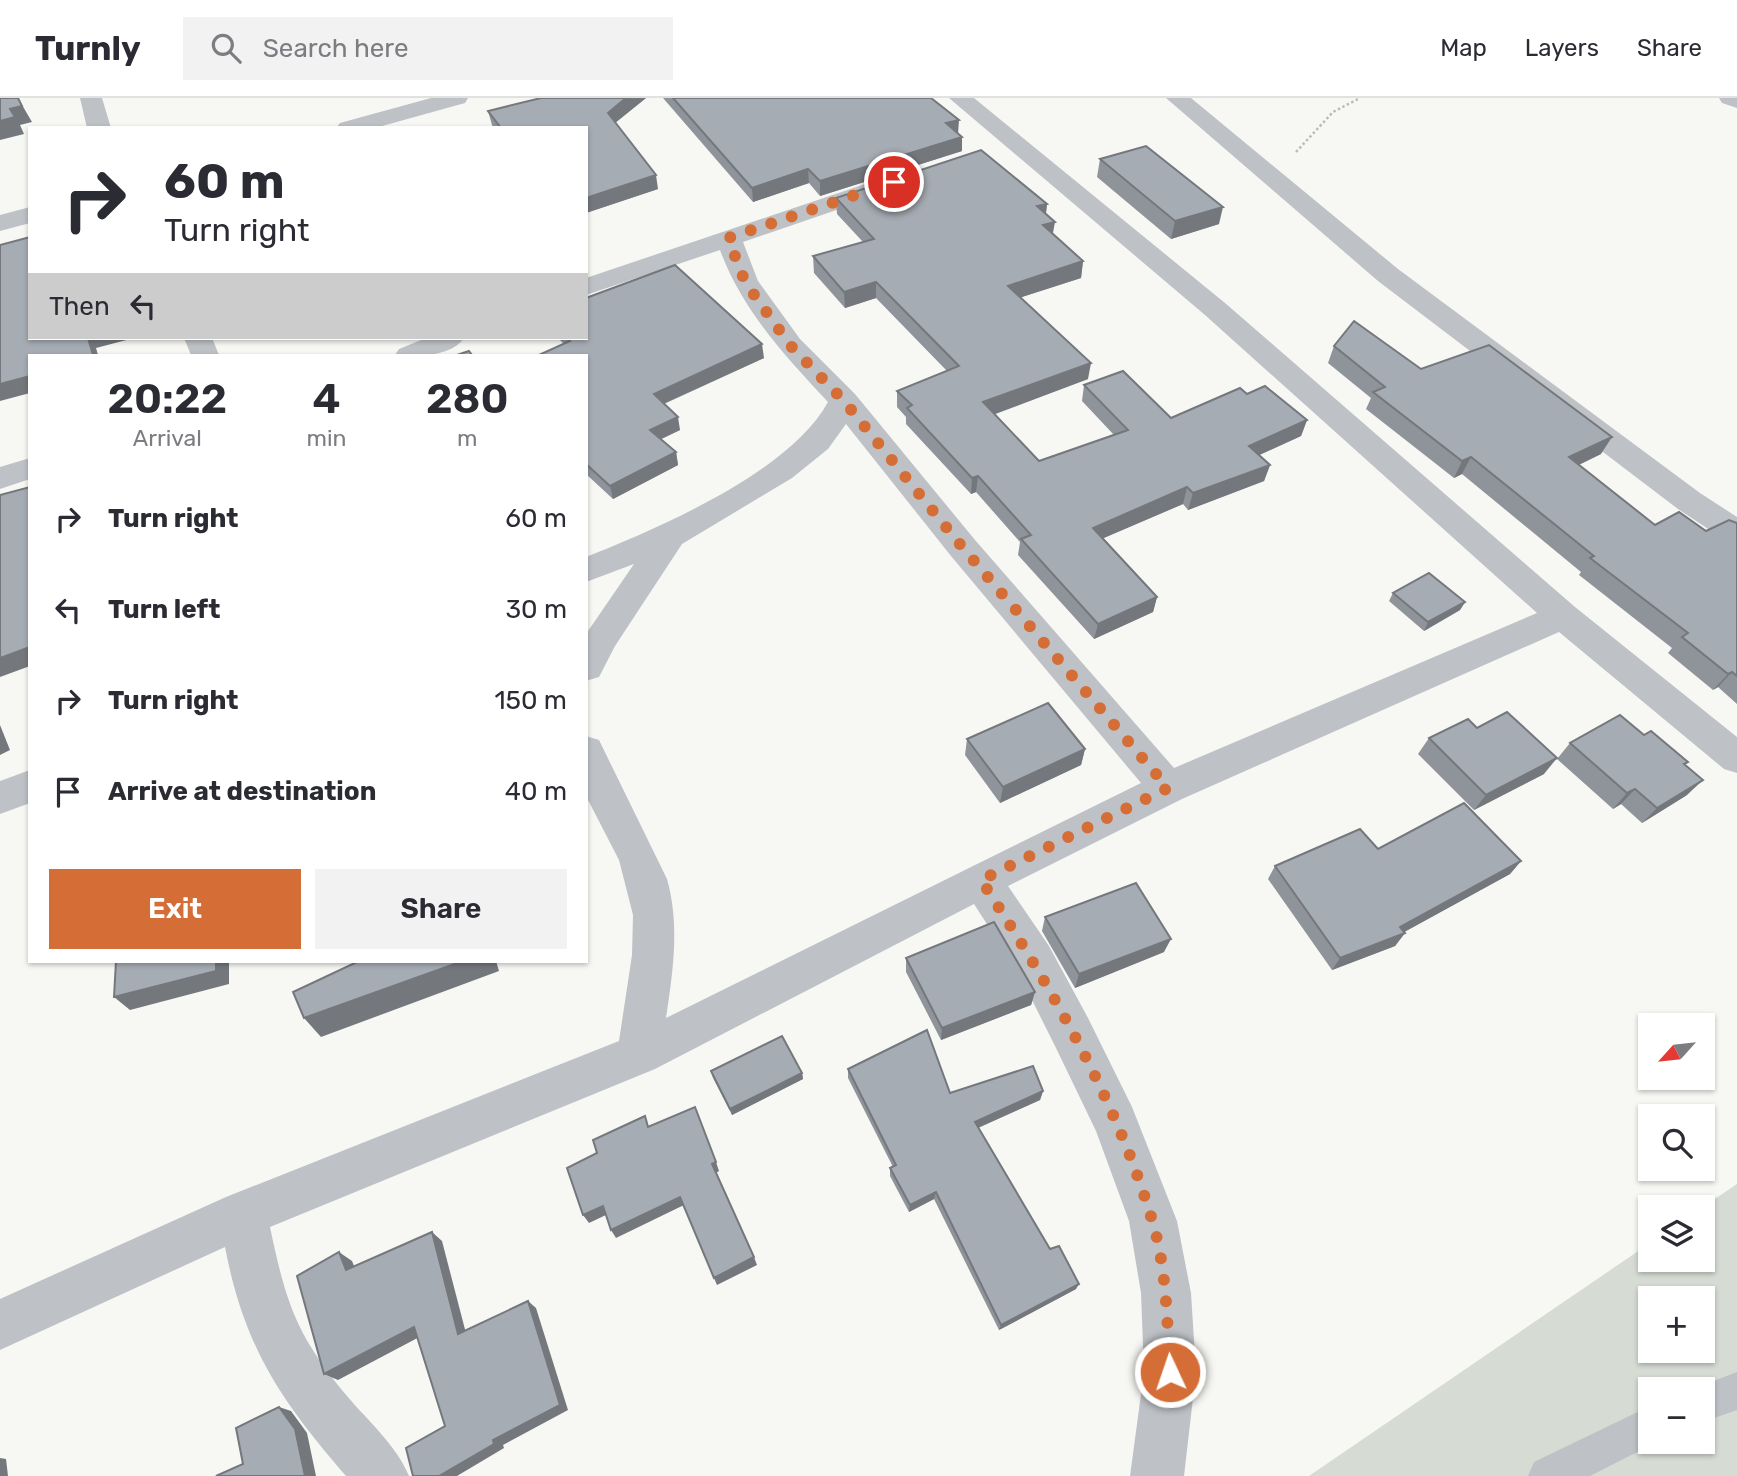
<!DOCTYPE html>
<meta charset="utf-8">
<style>
:root{--surface:#fff;--page:#f2f2f3;--text:#2b2b33;--muted:#7c7c81;--line:#e1e1e2;--accent:#d56d37}
body{margin:0;font-family:Rubik,sans-serif;background:var(--page);color:var(--text);height:100vh;display:flex;flex-direction:column;font-size:26px;white-space:nowrap}
*{box-sizing:border-box;margin:0}
p{font-size:23px;color:var(--muted)}
.icon{flex:none;width:38px;height:38px;fill:none;stroke:currentColor;stroke-width:2;stroke-linecap:round;stroke-linejoin:round}
.map{position:relative;flex:1;overflow:hidden}
.drawer{position:absolute;left:28px;top:256px;width:560px;height:609px;display:flex;flex-direction:column;background:var(--surface);border-radius:0px;box-shadow:0 2px 5px #0004}
.drawer>*{flex:none}
.hud{position:absolute;left:28px;top:28px;width:560px;height:214px;border-radius:0px;box-shadow:0 2px 5px #0004;background:#fff;color:var(--text);overflow:hidden}
.needle{width:46px;rotate:243deg}
.buttons{position:absolute;left:1638px;top:915px;display:grid;gap:14px}
.buttons a{display:grid;place-items:center;width:77px;height:77px;border-radius:0px;background:var(--surface);box-shadow:0 2px 5px #0004;font-size:35px}
.pin{position:absolute;display:grid;place-items:center;width:60px;height:60px;color:#fff;margin:-30px;border:4px solid #fff;border-radius:50%;box-shadow:0 2px 7px #0007}
.me{position:absolute;width:77px;margin:-38px;rotate:357deg;stroke-linejoin:round;filter:drop-shadow(0 0 5px #0008)}
.turn{display:flex;align-items:center;gap:24px;height:147px;padding:0 21px;font-size:32px}
.turn .icon{width:91px;height:91px;stroke-width:2.5}
.turn b{display:block;font-size:49px;line-height:60px}
.then{display:flex;align-items:center;height:66px;padding:0 21px;background:#0003;gap:14px;font-size:26px}
.eta{display:flex;justify-content:space-evenly;align-items:center;height:119px;text-align:center}
.eta b{font-size:42px;font-weight:600;line-height:49px}
.action{display:flex;gap:14px;margin-top:auto;padding:14px 21px}
.action a{flex:1;height:80px;border-radius:0px;background:var(--accent);color:#fff;font-size:28px;font-weight:600;line-height:80px;text-align:center}
.action a+a{background:var(--page);color:var(--text)}
ul{padding:0;list-style:none}
li{display:flex;align-items:center;gap:21px;height:91px;padding:0 21px}
li div{flex:1}
li b{display:block;font-size:26px}
li em{font-style:normal}
header{display:flex;align-items:center;gap:42px;box-sizing:border-box;height:98px;padding:0 35px;background:var(--surface);border-bottom:2px solid var(--line)}
header strong{font-size:33px}
nav{display:flex;gap:38px;margin-inline-start:auto;font-size:24px}
.search{width:490px;height:63px;background:var(--page);display:flex;align-items:center;gap:18px;box-sizing:border-box;padding:0 24px;border-radius:0px;color:var(--muted);font-size:26px}
.map>svg:first-child{display:block}
.green{fill:#d6dbd4;fill-rule:evenodd}
.lines{fill:none;stroke-linecap:round;stroke-linejoin:round}
.path{stroke:#b9bbbe;stroke-width:2.5;stroke-dasharray:2.5 2.5;stroke-linecap:butt}
.service{fill:#bec2c6;fill-rule:evenodd}
.minor{fill:#bec2c6;fill-rule:evenodd}
.tertiary{fill:#bec2c6;fill-rule:evenodd}
.wall{fill:#8f949a}
.shaded-wall{fill:#74787d}
.building{fill:#a6acb3;stroke:#74787d;stroke-width:2}
.route{stroke:#d56d37;stroke-width:12;stroke-dasharray:0 21.6}
</style>
<header>
<strong>Turnly</strong>
<div class="search"><svg class="icon" aria-label="search" viewBox="0 0 24 24"><circle cx="10" cy="10" r="6"/><path d="M15 15l6 6"/></svg>Search here</div>
<nav><a>Map</a><a>Layers</a><a>Share</a></nav>
</header>
<div class="map">
<svg width="1737" height="1378" viewBox="0 0 1737 1378">
<rect width="100%" height="100%" fill="#f7f7f4"/>
<path class="green" d="M1737,1086V1378H1309L1650,1145V1162H1703V1109ZM1650,1200H1703V1253H1650ZM1650,1292H1703V1344H1650Z"/>
<g class="lines">
<polyline class="path" points="1296,54 1333,14 1360,0"/>
<g class="service">
<polygon points="1737,1274 1737,1312 1703,1324 1703,1292 1690,1292"/>
<polygon points="1650,1308 1650,1344 1657,1344 1590,1378 1528,1378 1534,1364"/>
</g>
<g class="minor">
<polygon points="80,0 102,0 111,30 87,30"/>
<path d="M949,0H974L1225,205L1575,509L1737,639V675L1724,671L1559,534L1182,701L1008,788L1049,848L1088,920L1132,1009L1177,1123L1191,1195L1196,1274L1184,1378H1130L1144,1274L1141,1195L1129,1123L1096,1033L1056,950L1019,876L974,806L655,971L270,1129C286,1205 296,1237 347,1298C369,1324 396,1347 409,1378H346C281,1303 244,1249 225,1149L0,1252V1201L226,1099L619,943L632,857L633,817L619,762L586,698V638L599,642L667,781C680,827 673,873 666,920L1141,685L951,458L846,326L828,351L792,380L682,446L615,548L599,579L586,583V536L634,466L586,484V459C659,430 790,374 828,304C785,258 742,212 720,152L586,197V180L877,82H895L898,87L895,92L743,144L758,183L800,241L855,296L975,442L1174,670L1537,515L1205,217Z"/>
<polygon points="1166,0 1191,0 1398,171 1700,395 1737,419 1737,445 1725,442 1678,411 1378,183"/>
<polygon points="1719,0 1737,0 1737,10 1722,5"/>
<polygon points="184,240 212,240 219,257 191,257"/>
<path d="M426,240H464C450,260 416,258 395,257L399,251Z"/>
<polygon points="30,360 30,381 0,391 0,369"/>
<polygon points="30,672 30,705 0,716 0,683"/>
</g>
<g class="tertiary">
<polygon points="431,0 468,0 465,5 375,30 336,30 340,25"/>
<polygon points="30,109 30,125 0,133 0,117"/>
</g>
</g>
<g class="wall">
<polygon points="541,0 646,0 615,25 658,91 586,115 586,30 494,30 492,27 488,13"/>
<polygon points="663,0 931,0 958,35 962,53 820,98 809,85 753,104"/>
<polygon points="1100,61 1219,126 1171,141 1097,79"/>
<polygon points="836,100 1047,106 1046,116 1053,136 1083,163 1081,180 1021,199 1088,281 994,316 1039,363 1114,337 1082,303 1084,287 1171,320 1247,296 1307,322 1301,338 1259,357 1270,367 1264,383 1188,412 1183,406 1103,440 1157,499 1153,514 1094,541 1018,457 1020,444 976,394 971,396 906,326 906,319 897,309 897,293 947,273 876,200 845,210 814,175 813,158 863,144 837,116"/>
<polygon points="558,240 586,240 764,260 664,306 680,332 661,341 676,354 678,367 613,401 586,376 586,257 564,246"/>
<polygon points="1334,248 1421,271 1601,356 1579,367 1655,427 1706,433 1737,425 1737,606 1718,589 1713,592 1668,555 1672,550 1579,477 1581,474 1462,376 1454,380 1366,311 1371,300 1328,265"/>
<polygon points="1393,495 1465,504 1460,512 1424,533 1389,503"/>
<polygon points="1477,630 1544,676 1474,712 1418,656 1429,640"/>
<polygon points="1644,637 1685,667 1687,697 1642,725 1621,706 1613,711 1557,661 1570,645"/>
<polygon points="967,641 1085,651 1081,667 1000,705 965,657"/>
<polygon points="1521,763 1510,776 1404,834 1405,835 1395,848 1332,872 1268,781 1275,768"/>
<polygon points="1045,819 1164,854 1075,890 1042,833"/>
<polygon points="906,860 1035,894 1031,907 941,942 906,874"/>
<polygon points="848,971 950,995 1043,993 1040,1002 978,1030 1050,1151 1076,1191 999,1232 934,1101 909,1114 890,1078 890,1070 893,1069 848,980"/>
<polygon points="711,973 802,975 803,981 732,1017 713,980"/>
</g>
<g class="shaded-wall">
<polygon points="18,0 32,24 20,27 24,36 0,42 0,23"/>
<polygon points="626,0 646,0 610,29 608,15"/>
<polygon points="959,22 958,36 946,25"/>
<polygon points="962,39 962,53 820,98 820,83"/>
<polygon points="808,71 809,85 753,104 752,90"/>
<polygon points="656,77 658,91 586,115 586,100"/>
<polygon points="1047,106 1045,122 1037,108"/>
<polygon points="1223,109 1219,126 1171,141 1175,123"/>
<polygon points="1055,124 1052,140 1043,127"/>
<polygon points="1083,163 1081,180 1007,204 1008,188"/>
<polygon points="876,184 876,200 845,210 844,194"/>
<polygon points="88,240 134,240 96,250 98,257 93,257"/>
<polygon points="762,246 764,260 656,309 654,296"/>
<polygon points="1091,265 1088,281 982,321 983,304"/>
<polygon points="30,278 30,295 0,303 0,286"/>
<polygon points="678,319 680,332 653,345 650,332"/>
<polygon points="1307,322 1301,338 1244,364 1249,348"/>
<polygon points="1612,339 1601,356 1559,376 1569,359"/>
<polygon points="676,354 678,367 613,401 610,388"/>
<polygon points="1471,359 1462,376 1454,380 1462,363"/>
<polygon points="1270,367 1264,383 1188,412 1193,395"/>
<polygon points="978,378 976,394 971,396 972,380"/>
<polygon points="1187,389 1183,406 1090,446 1093,430"/>
<polygon points="1157,499 1153,514 1094,541 1098,526"/>
<polygon points="1465,504 1460,512 1424,533 1428,524"/>
<polygon points="30,549 30,568 0,579 0,560"/>
<polygon points="1732,574 1718,589 1713,592 1728,576"/>
<polygon points="0,627 10,652 0,657"/>
<polygon points="1085,651 1081,667 1000,705 1003,689"/>
<polygon points="1557,660 1544,676 1474,712 1486,697"/>
<polygon points="1703,682 1687,697 1642,725 1657,710"/>
<polygon points="1635,691 1621,706 1613,711 1627,695"/>
<polygon points="1521,763 1510,776 1397,838 1405,835 1395,848 1332,872 1340,860 1400,829"/>
<polygon points="1171,841 1164,854 1075,890 1079,876"/>
<polygon points="216,863 229,863 229,886 130,912 114,899"/>
<polygon points="463,863 496,863 499,873 321,939 304,920"/>
<polygon points="1035,894 1031,907 941,942 942,930"/>
<polygon points="802,975 803,981 732,1017 730,1011"/>
<polygon points="1043,993 1040,1002 973,1032 975,1024"/>
<polygon points="716,1064 719,1073 716,1075 712,1066"/>
<polygon points="936,1094 934,1101 909,1114 910,1107"/>
<polygon points="680,1099 684,1107 616,1140 611,1132"/>
<polygon points="603,1108 608,1116 589,1125 583,1117"/>
<polygon points="432,1134 442,1143 468,1243 458,1236"/>
<polygon points="339,1154 352,1163 359,1180 346,1172"/>
<polygon points="754,1159 757,1167 717,1187 714,1180"/>
<polygon points="1079,1186 1076,1191 999,1232 1001,1227"/>
<polygon points="528,1203 536,1210 568,1312 503,1347 504,1350 457,1378 439,1378 493,1342"/>
<polygon points="414,1229 425,1236 338,1282 324,1276"/>
<polygon points="279,1309 291,1313 307,1335 316,1378 305,1378"/>
<polygon points="0,1360 6,1361 8,1378 0,1378"/>
</g>
<g class="building">
<polygon points="0,0 18,0 22,8 10,11 15,19 0,23"/>
<polygon points="541,0 626,0 608,15 656,77 586,100 586,30 501,30 488,13"/>
<polygon points="673,0 931,0 959,22 946,25 962,39 820,83 808,71 752,90"/>
<polygon points="1146,48 1223,109 1175,123 1100,61"/>
<polygon points="981,52 1047,106 1037,108 1055,124 1043,127 1083,163 1008,188 1091,265 983,304 1039,363 1128,332 1084,287 1123,273 1171,320 1240,290 1247,296 1265,288 1307,322 1249,348 1270,367 1193,395 1187,389 1093,430 1157,499 1098,526 1021,441 1031,437 978,378 972,380 907,310 912,307 897,293 959,268 876,184 844,194 813,158 874,141 836,100"/>
<polygon points="30,139 30,240 88,240 93,257 30,257 30,278 0,286 0,147"/>
<polygon points="675,167 762,246 654,296 678,319 650,332 676,354 610,388 586,366 586,257 539,257 570,243 567,240 586,240 586,200"/>
<polygon points="1354,223 1421,271 1489,247 1612,339 1569,359 1655,427 1679,414 1706,433 1729,422 1737,425 1737,578 1732,574 1728,576 1682,539 1688,535 1590,460 1594,458 1471,359 1462,363 1373,294 1385,289 1334,248"/>
<polygon points="469,253 472,257 457,257"/>
<polygon points="30,389 30,549 0,560 0,397"/>
<polygon points="1429,475 1465,504 1428,524 1393,495"/>
<polygon points="1048,605 1085,651 1003,689 967,641"/>
<polygon points="1507,614 1557,660 1486,697 1429,640 1468,621 1477,630"/>
<polygon points="1620,617 1644,637 1651,633 1688,664 1684,666 1703,682 1657,710 1635,691 1627,695 1570,645"/>
<polygon points="1464,705 1521,763 1400,829 1405,835 1340,860 1275,768 1360,731 1378,751"/>
<polygon points="1136,785 1171,841 1079,876 1045,819"/>
<polygon points="994,824 1035,894 942,930 906,860"/>
<polygon points="116,863 216,863 216,873 114,899"/>
<polygon points="359,863 463,863 304,920 293,894"/>
<polygon points="927,932 950,995 1033,968 1043,993 975,1024 1050,1151 1059,1148 1079,1186 1001,1227 936,1094 910,1107 890,1070 896,1067 848,971"/>
<polygon points="782,938 802,975 730,1011 711,973"/>
<polygon points="695,1009 716,1064 712,1066 754,1159 714,1180 680,1099 611,1132 603,1108 583,1117 567,1070 597,1055 593,1042 645,1018 648,1029"/>
<polygon points="432,1134 458,1236 528,1203 560,1307 493,1342 494,1346 439,1378 413,1378 406,1350 445,1328 414,1229 324,1276 297,1178 339,1154 346,1172"/>
<polygon points="279,1309 295,1331 305,1378 216,1378 243,1366 236,1330"/>
</g>
<g class="lines">
<path class="route" d="M894,84L728,140L745,184L790,247L844,303L963,450L1168,690L981,782C1050,887 1116,1001 1152,1122C1167,1171 1167,1224 1170,1274"/>
</g>
</svg>
<div class="buttons">
<a><svg class="needle" viewBox="-14 -14 28 28"><path d="M0-13l5 13h-10z" fill="#e53935"/><path d="M0 13l5-13h-10z" fill="#7c7c81"/></svg></a>
<a><svg class="icon" aria-label="search" viewBox="0 0 24 24"><circle cx="10" cy="10" r="6"/><path d="M15 15l6 6"/></svg></a>
<a><svg class="icon" aria-label="layers" viewBox="0 0 24 24"><path d="M12 4l9 5-9 5-9-5zM3 14l9 5 9-5"/></svg></a>
<a>+</a>
<a>−</a>
</div>
<div class="pin" style="left:894px;top:84px;background:#d93025"><svg class="icon" aria-label="arrive" viewBox="0 0 24 24"><path d="M6 21V4h12l-3 4 3 4H6"/></svg></div>
<svg class="me" style="left:1170px;top:1274px" viewBox="-20 -20 40 40"><circle r="17" fill="#d56d37" stroke="#fff" stroke-width="3"/><path d="M0-11L8 9 0 5-8 9z" fill="#fff"/></svg>
<div class="hud">
<div class="turn"><svg class="icon" aria-label="right" viewBox="0 0 24 24"><path d="M7 20v-9h11M14 6l5 5-5 5"/></svg><div><b>60 m</b>Turn right</div></div>
<div class="then">Then<svg class="icon" aria-label="left" viewBox="0 0 24 24"><path d="M17 20v-9H6M10 6l-5 5 5 5"/></svg></div>
</div>
<section class="drawer">
<div class="eta">
<div><b>20:22</b><p>Arrival</p></div>
<div><b>4</b><p>min</p></div>
<div><b>280</b><p>m</p></div>
</div>
<ul>
<li><svg class="icon" aria-label="right" viewBox="0 0 24 24"><path d="M7 20v-9h11M14 6l5 5-5 5"/></svg><div><b>Turn right</b></div><em>60 m</em></li>
<li><svg class="icon" aria-label="left" viewBox="0 0 24 24"><path d="M17 20v-9H6M10 6l-5 5 5 5"/></svg><div><b>Turn left</b></div><em>30 m</em></li>
<li><svg class="icon" aria-label="right" viewBox="0 0 24 24"><path d="M7 20v-9h11M14 6l5 5-5 5"/></svg><div><b>Turn right</b></div><em>150 m</em></li>
<li><svg class="icon" aria-label="arrive" viewBox="0 0 24 24"><path d="M6 21V4h12l-3 4 3 4H6"/></svg><div><b>Arrive at destination</b></div><em>40 m</em></li>
</ul>
<div class="action"><a>Exit</a><a>Share</a></div>
</section>
</div>
